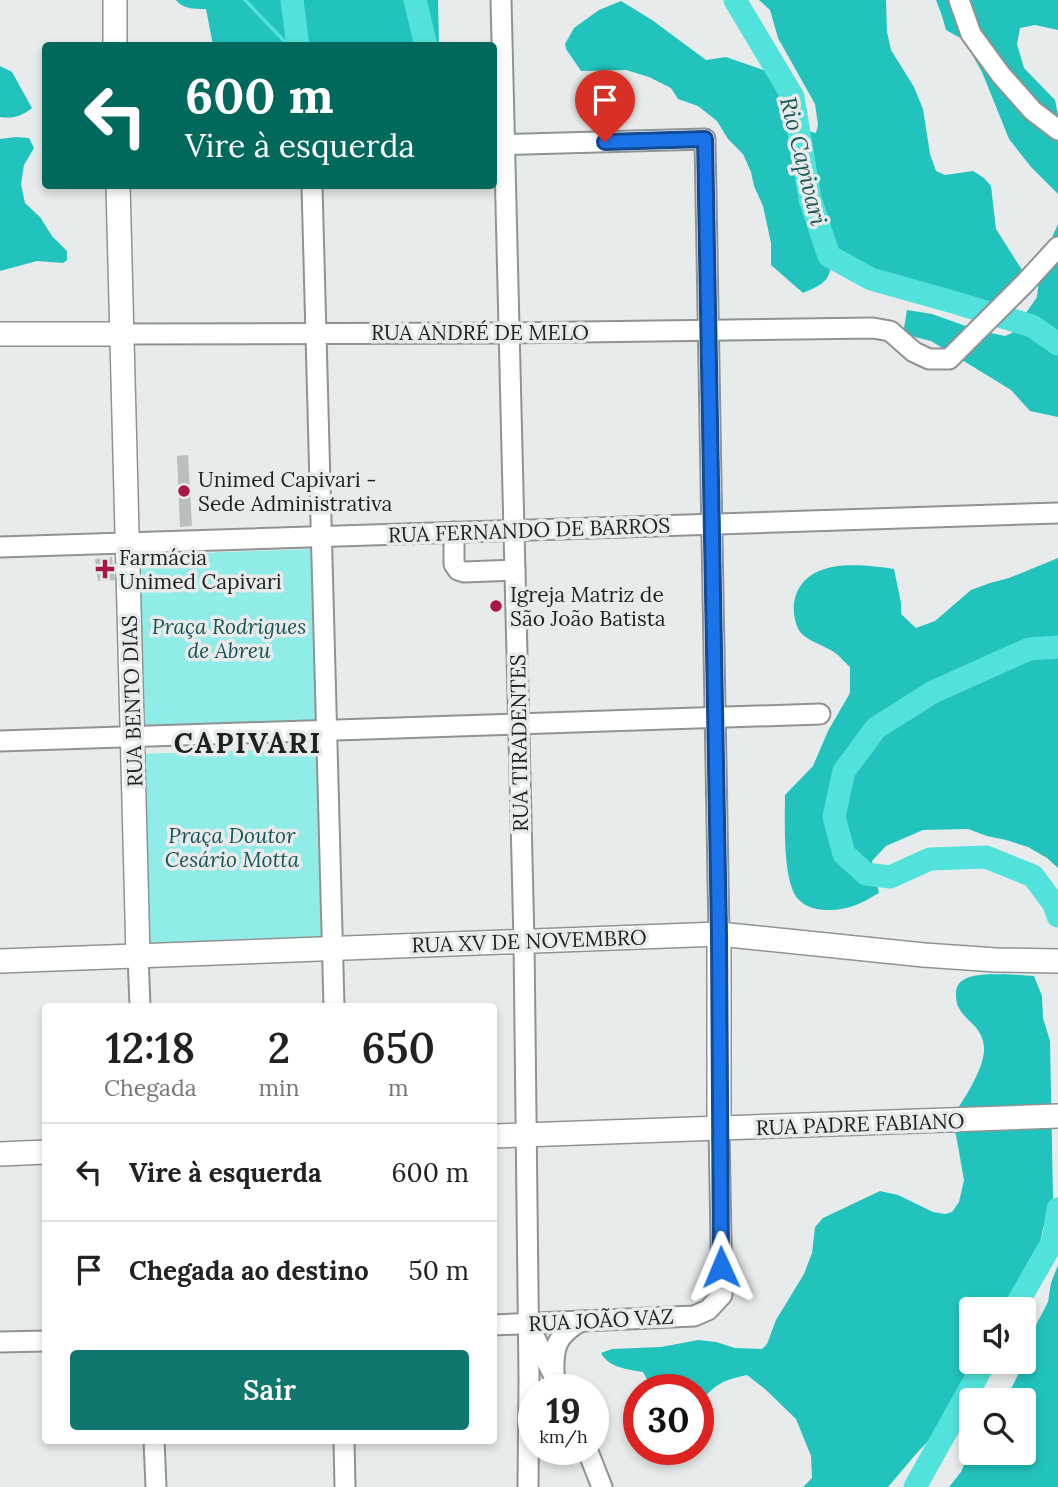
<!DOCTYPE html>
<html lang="pt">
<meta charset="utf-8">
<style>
:root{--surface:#fff;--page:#f6f6f6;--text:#222;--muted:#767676;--line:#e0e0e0;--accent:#0f766e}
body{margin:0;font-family:Lora,serif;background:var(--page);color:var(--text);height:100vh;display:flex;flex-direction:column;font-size:26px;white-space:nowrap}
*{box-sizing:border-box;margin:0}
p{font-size:23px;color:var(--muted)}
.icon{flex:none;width:38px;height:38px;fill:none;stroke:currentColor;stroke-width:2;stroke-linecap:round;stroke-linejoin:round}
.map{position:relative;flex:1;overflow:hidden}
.panel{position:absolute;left:42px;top:1003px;width:455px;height:441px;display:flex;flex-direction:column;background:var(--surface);border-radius:7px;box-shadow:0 4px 10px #0003}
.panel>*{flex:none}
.hud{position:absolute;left:42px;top:42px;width:455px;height:147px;border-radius:7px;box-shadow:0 4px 10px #0003;background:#00695c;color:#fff;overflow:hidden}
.fabs{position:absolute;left:959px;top:1297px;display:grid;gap:14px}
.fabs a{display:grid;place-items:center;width:77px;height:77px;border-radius:7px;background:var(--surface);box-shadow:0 4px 10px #0003;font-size:35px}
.speed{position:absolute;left:518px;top:1374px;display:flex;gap:14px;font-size:35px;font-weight:700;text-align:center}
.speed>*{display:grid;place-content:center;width:91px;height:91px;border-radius:50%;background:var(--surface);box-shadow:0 4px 10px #0003;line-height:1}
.speed small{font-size:18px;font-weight:400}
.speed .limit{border:10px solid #d22;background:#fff;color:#111}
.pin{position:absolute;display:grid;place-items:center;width:60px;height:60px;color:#fff;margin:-72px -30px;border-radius:50% 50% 50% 0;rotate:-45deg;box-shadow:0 0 7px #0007}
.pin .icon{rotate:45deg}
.me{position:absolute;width:77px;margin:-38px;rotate:359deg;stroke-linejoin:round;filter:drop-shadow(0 0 5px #0008)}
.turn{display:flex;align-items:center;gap:24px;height:147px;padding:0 28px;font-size:32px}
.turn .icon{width:91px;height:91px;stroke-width:2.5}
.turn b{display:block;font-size:49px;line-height:60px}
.eta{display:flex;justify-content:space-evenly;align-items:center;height:119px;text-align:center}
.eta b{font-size:42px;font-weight:600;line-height:49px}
.primary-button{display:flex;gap:14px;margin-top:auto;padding:14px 28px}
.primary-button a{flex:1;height:80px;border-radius:7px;background:var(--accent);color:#fff;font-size:28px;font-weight:600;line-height:80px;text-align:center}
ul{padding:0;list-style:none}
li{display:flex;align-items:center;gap:21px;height:98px;padding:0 28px;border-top:2px solid var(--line)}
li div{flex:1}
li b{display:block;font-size:26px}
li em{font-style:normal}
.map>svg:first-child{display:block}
.green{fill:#90ece7}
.forest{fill:#22c3bd}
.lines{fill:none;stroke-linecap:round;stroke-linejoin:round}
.stream{stroke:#52e2dc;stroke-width:3.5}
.river{stroke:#52e2dc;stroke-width:23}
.building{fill:#babebe}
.minor-casing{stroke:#8f9392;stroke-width:23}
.major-casing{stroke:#8f9392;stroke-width:26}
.minor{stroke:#fff;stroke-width:19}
.major{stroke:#fff;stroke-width:23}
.route-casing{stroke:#114b97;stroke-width:18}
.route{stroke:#1a73e8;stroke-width:12}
.poi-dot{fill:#ab1745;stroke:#e7ebeb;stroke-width:2.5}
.labels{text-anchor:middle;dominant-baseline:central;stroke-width:7;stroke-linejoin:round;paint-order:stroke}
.street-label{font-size:21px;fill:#1f2020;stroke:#e7ebeb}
.poi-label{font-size:21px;fill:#1f2020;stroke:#e7ebeb;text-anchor:start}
.park-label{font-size:21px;font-style:italic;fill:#185552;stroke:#e7ebeb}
.water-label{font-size:23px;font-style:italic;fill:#1c5855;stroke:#e7ebeb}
.district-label{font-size:28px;font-weight:bold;letter-spacing:2px;fill:#1f2020;stroke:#e7ebeb}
</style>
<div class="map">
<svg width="1058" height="1487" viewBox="0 0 1058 1487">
<rect width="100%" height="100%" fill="#e7ebeb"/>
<g class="green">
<polygon points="314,549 321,721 143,728 137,555"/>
<polygon points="320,748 326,940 144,946 138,754"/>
</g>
<g class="forest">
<path d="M176,0H438L439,45H213L206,9C194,9 183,9 176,0Z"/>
<path d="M759,0H886L887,32L891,50L914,87L923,109L930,154L936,171L945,175L973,171L984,178L991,186L996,229L1022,270V287L987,309L928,297L892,282L843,253L836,251L831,255C832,280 825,284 803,293L771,265V243L763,206L754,186L751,172L743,154L728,139L717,121L698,106L678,99L671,88L649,77L626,70L581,71L566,49L565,44L574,28L599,10L621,1L652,20L706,60L726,57L766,71L774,79L783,100L796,120L808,131L816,133L818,125L815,104L778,38L770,10Z"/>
<polygon points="936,0 1058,0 1058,30 1035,25 1020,28 1017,44 1024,68 1055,100 1058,115 1058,194 1031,167 1009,139 982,72 964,40 946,30 942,16"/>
<path d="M0,66L12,72L32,108C22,116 13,119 0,117Z"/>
<polygon points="16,137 29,138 34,148 24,165 21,184 25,203 40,217 52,236 67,251 67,260 63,263 37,261 0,271 0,139"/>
<polygon points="1058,224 1058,417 1030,411 1011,390 931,341 903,334 907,310 932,314 977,330 1005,336 1012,333 1037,297 1041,262"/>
<path d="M1058,558V868L1047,858L1028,847L1006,840L987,836L968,829L923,830L886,846L872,861L879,893C862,903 849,910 829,910C818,910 807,908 799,900C782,884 785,819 785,795L813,766L828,731L850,693V667C844,662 840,656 834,652C825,646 808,641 801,633C795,626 793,612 794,603C802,557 859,564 894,569L901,603V614L916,628L935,621L971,590L990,583L1009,578Z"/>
<path d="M1004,974L1034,976L1042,996L1043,1018L1050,1041L1053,1197L1051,1208L1050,1209L1043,1228L1039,1250L1021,1291L1011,1309H971V1362H977L952,1405L945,1423L916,1454L888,1487H803L812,1478L811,1456L796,1419L765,1389L747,1375C722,1380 714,1385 698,1405V1390L652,1389L643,1372C627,1369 609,1368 601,1353L612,1349L661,1347L698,1340L716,1342L735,1348L762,1349L767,1344L776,1320L804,1274L812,1253L815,1227L823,1218L880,1191L898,1195L933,1212L945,1214L952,1212L959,1202L964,1180L956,1135L949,1121C961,1105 986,1067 984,1047C982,1025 965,1022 958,1006C957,1006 956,996 956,996C954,971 988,975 1004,974Z"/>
<polygon points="1058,1265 1058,1487 949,1487 961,1472 971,1447 971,1452 1024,1452 1024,1400 1005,1400 1015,1381 1024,1362 1026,1344 1048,1302 1051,1283"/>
</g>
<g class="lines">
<polyline class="stream" points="245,0 289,46"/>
<g class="river">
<polyline points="292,0 298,46"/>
<polyline points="415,0 426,46"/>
<polyline points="735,0 793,97 810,199 829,256 871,279 953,302 1032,326 1058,344"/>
<polyline points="1058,647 1029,649 933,692 876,728 844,771 834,817 844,854 866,874 890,877 930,859 986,857 1033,876 1054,904 1058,916"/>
<polyline points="1014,1309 1053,1241 1058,1209"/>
<polyline points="915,1487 985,1362"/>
</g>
</g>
<g class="building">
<polygon points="188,455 192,526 180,527 177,456"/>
<polygon points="112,557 115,580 98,581 95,559"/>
</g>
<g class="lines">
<g class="minor-casing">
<g id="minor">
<polyline points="501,0 524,941 529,1378 528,1487"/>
<polyline points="959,0 971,34 1001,75 1033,111 1058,130"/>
<polyline points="494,145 705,139 719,934"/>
<polyline points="312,186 334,1006"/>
<polyline points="122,334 509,333 873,328 890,331 914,352 929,359 949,359 1025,283 1058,247"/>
<polyline points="454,532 454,564 458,570 464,572 515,570"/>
<polyline points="0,547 1058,513"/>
<polyline points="0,741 820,714"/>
<polyline points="138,955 140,1006"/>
<polyline points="494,1325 694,1316 708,1310 722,1295 719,1128"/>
<polyline points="530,1328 561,1390"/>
<polyline points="0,1342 46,1341"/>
<path d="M554,1373C553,1346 557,1335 581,1321"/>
<polyline points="154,1440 156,1487"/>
<polyline points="344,1440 345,1487"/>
<polyline points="587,1449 602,1487"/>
</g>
</g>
<g class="major-casing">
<g id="major">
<polyline points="115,0 115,46"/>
<polyline points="118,186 138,955"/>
<polyline points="0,334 122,334"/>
<polyline points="719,934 719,1128"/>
<polyline points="0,961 719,934 924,955 996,960 1058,961"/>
<polyline points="494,1136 1058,1116"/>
<polyline points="0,1154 46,1152"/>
</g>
</g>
<use href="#minor" class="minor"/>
<use href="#major" class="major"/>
</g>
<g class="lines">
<g class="route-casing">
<polyline id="route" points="605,142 705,139 719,934 721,1267"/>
</g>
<use href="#route" class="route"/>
</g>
<g class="poi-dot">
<circle cx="184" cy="491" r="7"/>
<path d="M101.5 558.5h7v7h7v7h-7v7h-7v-7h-7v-7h7z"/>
<circle cx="496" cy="606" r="7"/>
</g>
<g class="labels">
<g class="street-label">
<text x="480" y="332">RUA ANDRÉ DE MELO</text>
<text transform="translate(529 530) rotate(-2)">RUA FERNANDO DE BARROS</text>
<text transform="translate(132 701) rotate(-92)">RUA BENTO DIAS</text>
<text transform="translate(519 743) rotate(-91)">RUA TIRADENTES</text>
<text transform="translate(529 941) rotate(-2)">RUA XV DE NOVEMBRO</text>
<text transform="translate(860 1124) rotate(-2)">RUA PADRE FABIANO</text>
<text transform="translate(601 1320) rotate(-3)">RUA JOÃO VAZ</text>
</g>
<g class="poi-label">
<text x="198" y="479">Unimed Capivari -<tspan x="198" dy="24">Sede Administrativa</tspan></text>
<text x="119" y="557">Farmácia<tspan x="119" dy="24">Unimed Capivari</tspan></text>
<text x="510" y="594">Igreja Matriz de<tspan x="510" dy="24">São João Batista</tspan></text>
</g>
<g class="park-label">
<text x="229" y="626">Praça Rodrigues<tspan x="229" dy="24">de Abreu</tspan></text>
<text x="232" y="835">Praça Doutor<tspan x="232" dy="24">Cesário Motta</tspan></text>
</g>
<g class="water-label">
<text transform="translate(804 161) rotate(76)">Rio Capivari</text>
</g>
<g class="district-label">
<text x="248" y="743">CAPIVARI</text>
</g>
</g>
</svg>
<div class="fabs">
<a><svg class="icon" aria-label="sound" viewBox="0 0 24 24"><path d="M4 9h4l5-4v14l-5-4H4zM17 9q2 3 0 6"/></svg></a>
<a><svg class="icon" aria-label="search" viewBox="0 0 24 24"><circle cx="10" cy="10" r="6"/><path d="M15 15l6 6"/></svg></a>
</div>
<div class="speed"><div>19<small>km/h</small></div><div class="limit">30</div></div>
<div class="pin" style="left:605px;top:142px;background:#d93025"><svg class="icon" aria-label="arrive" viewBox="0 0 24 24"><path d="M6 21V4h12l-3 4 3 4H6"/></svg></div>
<svg class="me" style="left:721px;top:1267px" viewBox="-20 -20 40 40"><path d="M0-17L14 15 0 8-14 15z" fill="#1a73e8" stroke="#fff" stroke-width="4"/></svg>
<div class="hud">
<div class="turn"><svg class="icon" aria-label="left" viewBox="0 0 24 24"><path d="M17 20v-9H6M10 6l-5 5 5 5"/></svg><div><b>600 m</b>Vire à esquerda</div></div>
</div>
<section class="panel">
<div class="eta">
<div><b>12:18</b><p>Chegada</p></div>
<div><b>2</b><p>min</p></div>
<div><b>650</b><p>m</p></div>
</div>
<ul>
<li><svg class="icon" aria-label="left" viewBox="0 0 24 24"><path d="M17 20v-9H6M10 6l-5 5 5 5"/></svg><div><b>Vire à esquerda</b></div><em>600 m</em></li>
<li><svg class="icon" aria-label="arrive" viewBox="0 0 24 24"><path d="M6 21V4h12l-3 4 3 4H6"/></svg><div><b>Chegada ao destino</b></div><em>50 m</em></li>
</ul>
<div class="primary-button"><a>Sair</a></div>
</section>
</div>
